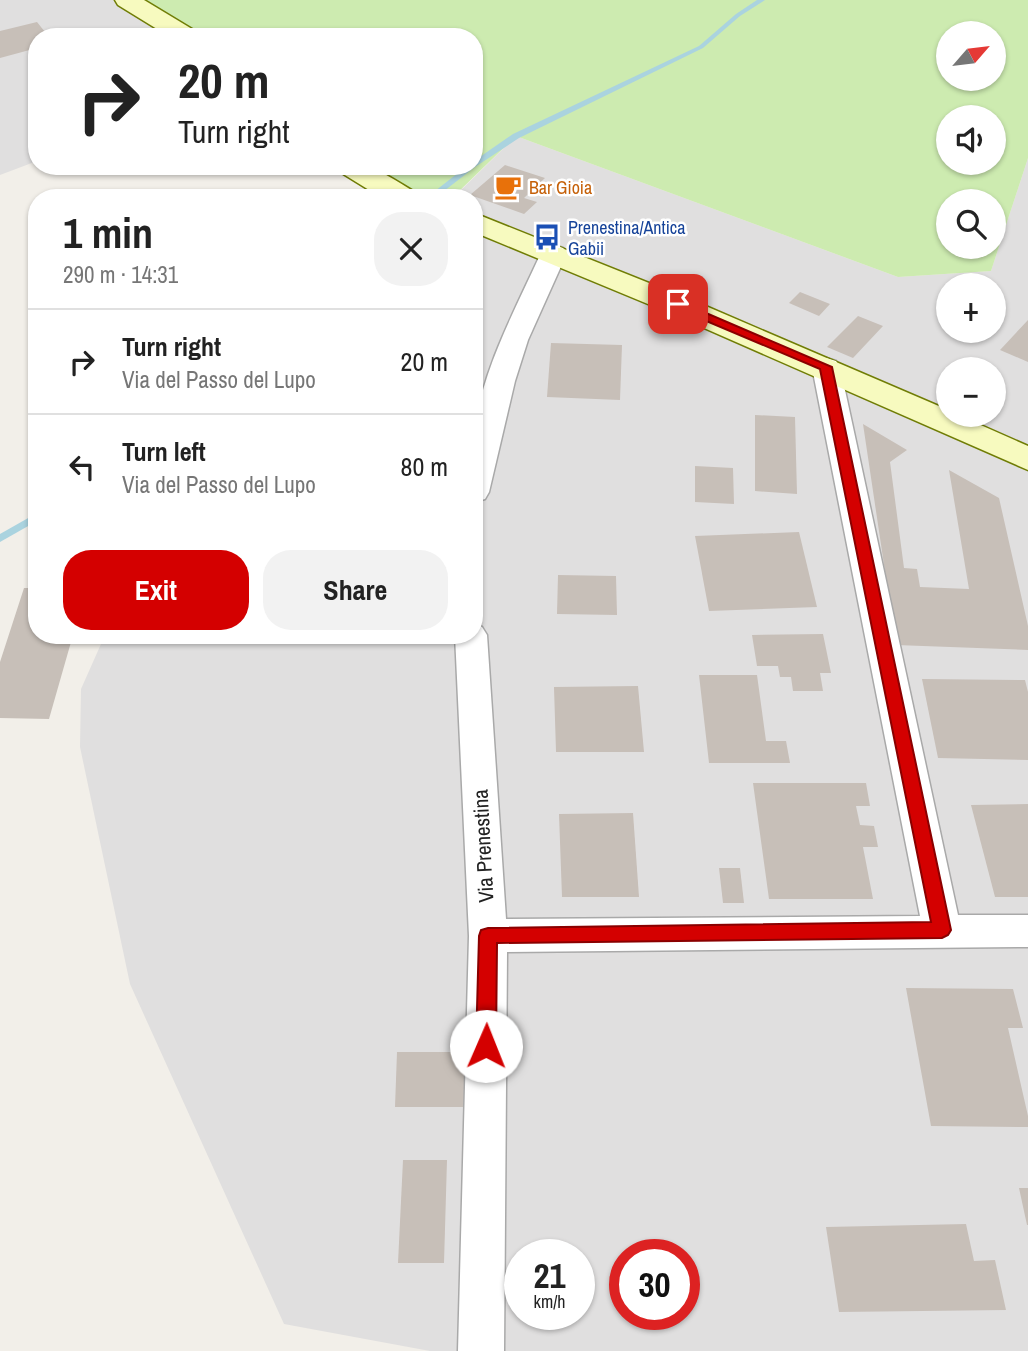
<!DOCTYPE html>
<meta charset="utf-8">
<style>
:root{--surface:#fff;--page:#f2f2f2;--text:#222;--muted:#767676;--line:#e0e0e0;--accent:#d40000}
body{margin:0;font-family:"Archivo Narrow",sans-serif;background:var(--page);color:var(--text);height:100vh;display:flex;flex-direction:column;font-size:26px;white-space:nowrap}
*{box-sizing:border-box;margin:0}
p{font-size:23px;color:var(--muted)}
.icon{flex:none;width:38px;height:38px;fill:none;stroke:currentColor;stroke-width:2;stroke-linecap:round;stroke-linejoin:round}
.map{position:relative;flex:1;overflow:hidden}
.panel{position:absolute;left:28px;top:189px;width:455px;height:455px;display:flex;flex-direction:column;background:var(--surface);border-radius:28px;box-shadow:0 2px 5px #0004}
.panel>*{flex:none}
.banner{position:absolute;left:28px;top:28px;width:455px;height:147px;border-radius:28px;box-shadow:0 2px 5px #0004;background:#fff;color:var(--text);overflow:hidden}
.needle{width:46px;rotate:62deg}
.fabs{position:absolute;left:936px;top:21px;display:grid;gap:14px}
.fabs a{display:grid;place-items:center;width:70px;height:70px;border-radius:50%;background:var(--surface);box-shadow:0 2px 5px #0004;font-size:35px}
.speed{position:absolute;left:504px;top:1239px;display:flex;gap:14px;font-size:35px;font-weight:700;text-align:center}
.speed>*{display:grid;place-content:center;width:91px;height:91px;border-radius:50%;background:var(--surface);box-shadow:0 2px 5px #0004;line-height:1}
.speed small{font-size:18px;font-weight:400}
.speed .limit{border:10px solid #d22;background:#fff;color:#111}
.pin{position:absolute;display:grid;place-items:center;width:60px;height:60px;color:#fff;margin:-30px;border-radius:14px;box-shadow:0 4px 10px #0006}
.me{position:absolute;width:77px;margin:-38px;rotate:1deg;stroke-linejoin:round;filter:drop-shadow(0 0 5px #0008)}
.turn{display:flex;align-items:center;gap:24px;height:147px;padding:0 35px;font-size:32px}
.turn .icon{width:91px;height:91px;stroke-width:2.5}
.turn b{display:block;font-size:49px;line-height:60px}
.round{display:grid;place-items:center;flex:none;width:74px;height:74px;border-radius:28px;background:var(--page)}
.overview{display:flex;align-items:center;justify-content:space-between;height:119px;padding:0 35px}
h1{font-size:42px;font-weight:700;line-height:52px}
.primary-button{display:flex;gap:14px;margin-top:auto;padding:14px 35px}
.primary-button a{flex:1;height:80px;border-radius:28px;background:var(--accent);color:#fff;font-size:28px;font-weight:700;line-height:80px;text-align:center}
.primary-button a+a{background:var(--page);color:var(--text)}
ul{padding:0;list-style:none}
li{display:flex;align-items:center;gap:21px;height:105px;padding:0 35px;border-top:2px solid var(--line)}
li div{flex:1}
li b{display:block;font-size:26px}
li em{font-style:normal}
.map>svg:first-child{display:block}
.residential{fill:#e0dfdf;fill-rule:evenodd}
.grass{fill:#cdebb0;fill-rule:evenodd}
.lines{fill:none;stroke-linecap:round;stroke-linejoin:round}
.stream{fill:#aad3df;fill-rule:evenodd}
.building{fill:#c7bfb8}
.minor-casing{stroke:#a9a9a9;stroke-width:3}
.secondary-casing{stroke:#707d05;stroke-width:3}
.minor{fill:#fff;fill-rule:evenodd}
.secondary{fill:#f7fabf;fill-rule:evenodd}
.route{fill:#d40000;stroke:#8a0000;stroke-width:2}
.labels{text-anchor:middle;dominant-baseline:central;stroke-width:5;stroke-linejoin:round;paint-order:stroke}
.far-food-label{font-size:18px;fill:#c56008;stroke:#fff;text-anchor:start}
.far-transit-label{font-size:18px;fill:#164399;stroke:#fff;text-anchor:start}
.street-label{font-size:21px;fill:#222;stroke:#fff}
</style>
<div class="map">
<svg width="1028" height="1351" viewBox="0 0 1028 1351">
<rect width="100%" height="100%" fill="#f2efe9"/>
<g class="residential">
<polygon points="0,0 115,0 173,37 37,37 37,161 0,175"/>
<path d="M516,136L898,277L991,271L1028,158V1351H430L284,1324L130,984L80,747L81,689L105,635H474V198H453ZM948,285H994V331H948ZM948,369H994V415H948ZM520,1255H579V1314H520ZM625,1255H684V1314H625Z"/>
</g>
<path class="grass" d="M127,0H1028V158L991,271L898,277L516,136L452,198H409L351,166H474V37H186ZM948,33H994V79H948ZM948,117H994V163H948ZM948,201H994V247H948Z"/>
<g class="lines">
<g class="stream">
<polygon points="757,0 765,0 740,16 703,48 519,138 475,167 435,198 426,198 467,166 474,166 474,161 513,134 699,46 736,14"/>
<polygon points="37,513 37,521 0,542 0,534"/>
</g>
</g>
<g class="building">
<polygon points="37,22 49,37 37,37 37,48 0,58 0,31"/>
<polygon points="505,165 545,178 524,198 537,202 524,214 470,195"/>
<polygon points="800,292 830,304 819,316 789,303"/>
<polygon points="858,316 883,326 853,358 827,347"/>
<polygon points="1028,320 1028,362 1000,350"/>
<polygon points="551,343 622,345 620,400 547,397"/>
<polygon points="755,415 795,417 797,494 755,491"/>
<polygon points="863,424 907,450 890,462 904,568 917,569 920,587 969,589 949,470 999,498 1028,626 1028,650 896,645"/>
<polygon points="695,466 733,468 734,504 695,502"/>
<polygon points="799,532 817,607 709,611 695,536"/>
<polygon points="558,575 616,576 617,615 557,614"/>
<polygon points="24,588 37,588 37,635 73,635 49,719 0,718 0,662"/>
<polygon points="823,634 831,673 820,673 823,691 793,691 791,677 780,677 778,666 757,666 752,635"/>
<polygon points="367,635 441,635 440,644 367,642"/>
<polygon points="699,675 757,675 766,741 786,741 790,763 709,763"/>
<polygon points="922,679 1025,680 1028,692 1028,760 938,758"/>
<polygon points="638,686 644,752 556,752 554,687"/>
<polygon points="753,783 866,783 870,806 856,806 860,825 874,826 878,847 863,847 873,899 769,899"/>
<polygon points="1028,804 1028,897 995,897 971,805"/>
<polygon points="633,813 639,897 562,897 559,814"/>
<polygon points="719,868 740,868 744,903 723,903"/>
<polygon points="906,988 1013,989 1023,1028 1008,1028 1028,1116 1028,1127 931,1126"/>
<polygon points="397,1052 471,1052 470,1107 395,1107"/>
<polygon points="403,1160 447,1160 444,1263 398,1263"/>
<polygon points="1019,1188 1028,1188 1028,1225 1027,1225"/>
<polygon points="966,1224 974,1261 995,1260 1006,1310 839,1312 826,1227"/>
</g>
<g class="lines">
<g class="minor-casing">
<g id="minor">
<path d="M554,245L563,248L567,253L528,340L515,381L489,492L485,499L474,502C474,479 471,454 474,431C483,368 515,310 541,253L545,248Z"/>
<polygon points="826,358 836,361 840,367 958,915 1028,915 1028,947 507,952 504,1351 458,1351 469,936 455,635 474,635 474,624 482,627 487,635 506,919 920,916 812,367 816,361"/>
</g>
</g>
<g class="secondary-casing">
<g id="secondary">
<polygon points="115,0 144,0 197,32 200,37 170,37 118,5"/>
<path d="M336,166C346,166 361,164 370,167C376,168 421,195 423,198H382L340,172Z"/>
<polygon points="474,213 694,301 948,410 948,415 958,415 1028,446 1028,470 672,314 474,232"/>
</g>
</g>
<use href="#minor" class="minor"/>
<use href="#secondary" class="secondary"/>
</g>
<polygon class="route" points="678,301 832,367 951,930 948,935 942,938 497,943 496,1046 493,1052 486,1055 479,1052 476,1046 479,936 481,930 488,928 931,922 820,369 673,307 671,304"/>
<defs>
<g id="cafe-bare" transform="scale(2.1)"><path d="M-5.5-4.5H6V0H3Q3 3.5 0 3.5H-2.5Q-5.5 3.5-5.5 0ZM3-3.2v2h1.7v-2ZM-6 4.5H4V6H-6Z" fill="#e8710a" stroke="#fff" stroke-width="2.5" paint-order="stroke"/></g>
<g id="bus-bare" transform="scale(2.1)"><path d="M-5-6H5V4H4V6H2V4H-2V6H-4V4H-5ZM-3.5-4V0h7V-4ZM-3.5 1.2v1.5H-2V1.2ZM2 1.2v1.5H3.5V1.2Z" fill="#1a4fb4" stroke="#fff" stroke-width="2.5" paint-order="stroke"/></g>
</defs>
<g fill-rule="evenodd">
<use href="#cafe-bare" x="508" y="187"/>
<use href="#bus-bare" x="547" y="237"/>
</g>
<g class="labels">
<g class="far-food-label">
<text x="529" y="187">Bar Gioia</text>
</g>
<g class="far-transit-label">
<text x="568" y="227">Prenestina/Antica<tspan x="568" dy="21">Gabii</tspan></text>
</g>
<g class="street-label">
<text transform="translate(483 846) rotate(-93)">Via Prenestina</text>
</g>
</g>
</svg>
<div class="fabs">
<a><svg class="needle" viewBox="-14 -14 28 28"><path d="M0-13l5 13h-10z" fill="#e53935"/><path d="M0 13l5-13h-10z" fill="#767676"/></svg></a>
<a><svg class="icon" aria-label="sound" viewBox="0 0 24 24"><path d="M4 9h4l5-4v14l-5-4H4zM17 9q2 3 0 6"/></svg></a>
<a><svg class="icon" aria-label="search" viewBox="0 0 24 24"><circle cx="10" cy="10" r="6"/><path d="M15 15l6 6"/></svg></a>
<a>+</a>
<a>−</a>
</div>
<div class="speed"><div>21<small>km/h</small></div><div class="limit">30</div></div>
<div class="pin" style="left:678px;top:304px;background:#d93025"><svg class="icon" aria-label="arrive" viewBox="0 0 24 24"><path d="M6 21V4h12l-3 4 3 4H6"/></svg></div>
<svg class="me" style="left:486px;top:1046px" viewBox="-20 -20 40 40"><circle r="19" fill="#fff"/><path d="M0-13L10 11 0 6-10 11z" fill="#d40000"/></svg>
<div class="banner">
<div class="turn"><svg class="icon" aria-label="right" viewBox="0 0 24 24"><path d="M7 20v-9h11M14 6l5 5-5 5"/></svg><div><b>20 m</b>Turn right</div></div>
</div>
<section class="panel">
<div class="overview"><div><h1>1 min</h1><p>290 m · 14:31</p></div><a class="round"><svg class="icon" aria-label="close" viewBox="0 0 24 24"><path d="M6 6l12 12M18 6L6 18"/></svg></a></div>
<ul>
<li><svg class="icon" aria-label="right" viewBox="0 0 24 24"><path d="M7 20v-9h11M14 6l5 5-5 5"/></svg><div><b>Turn right</b><p>Via del Passo del Lupo</p></div><em>20 m</em></li>
<li><svg class="icon" aria-label="left" viewBox="0 0 24 24"><path d="M17 20v-9H6M10 6l-5 5 5 5"/></svg><div><b>Turn left</b><p>Via del Passo del Lupo</p></div><em>80 m</em></li>
</ul>
<div class="primary-button"><a>Exit</a><a>Share</a></div>
</section>
</div>
